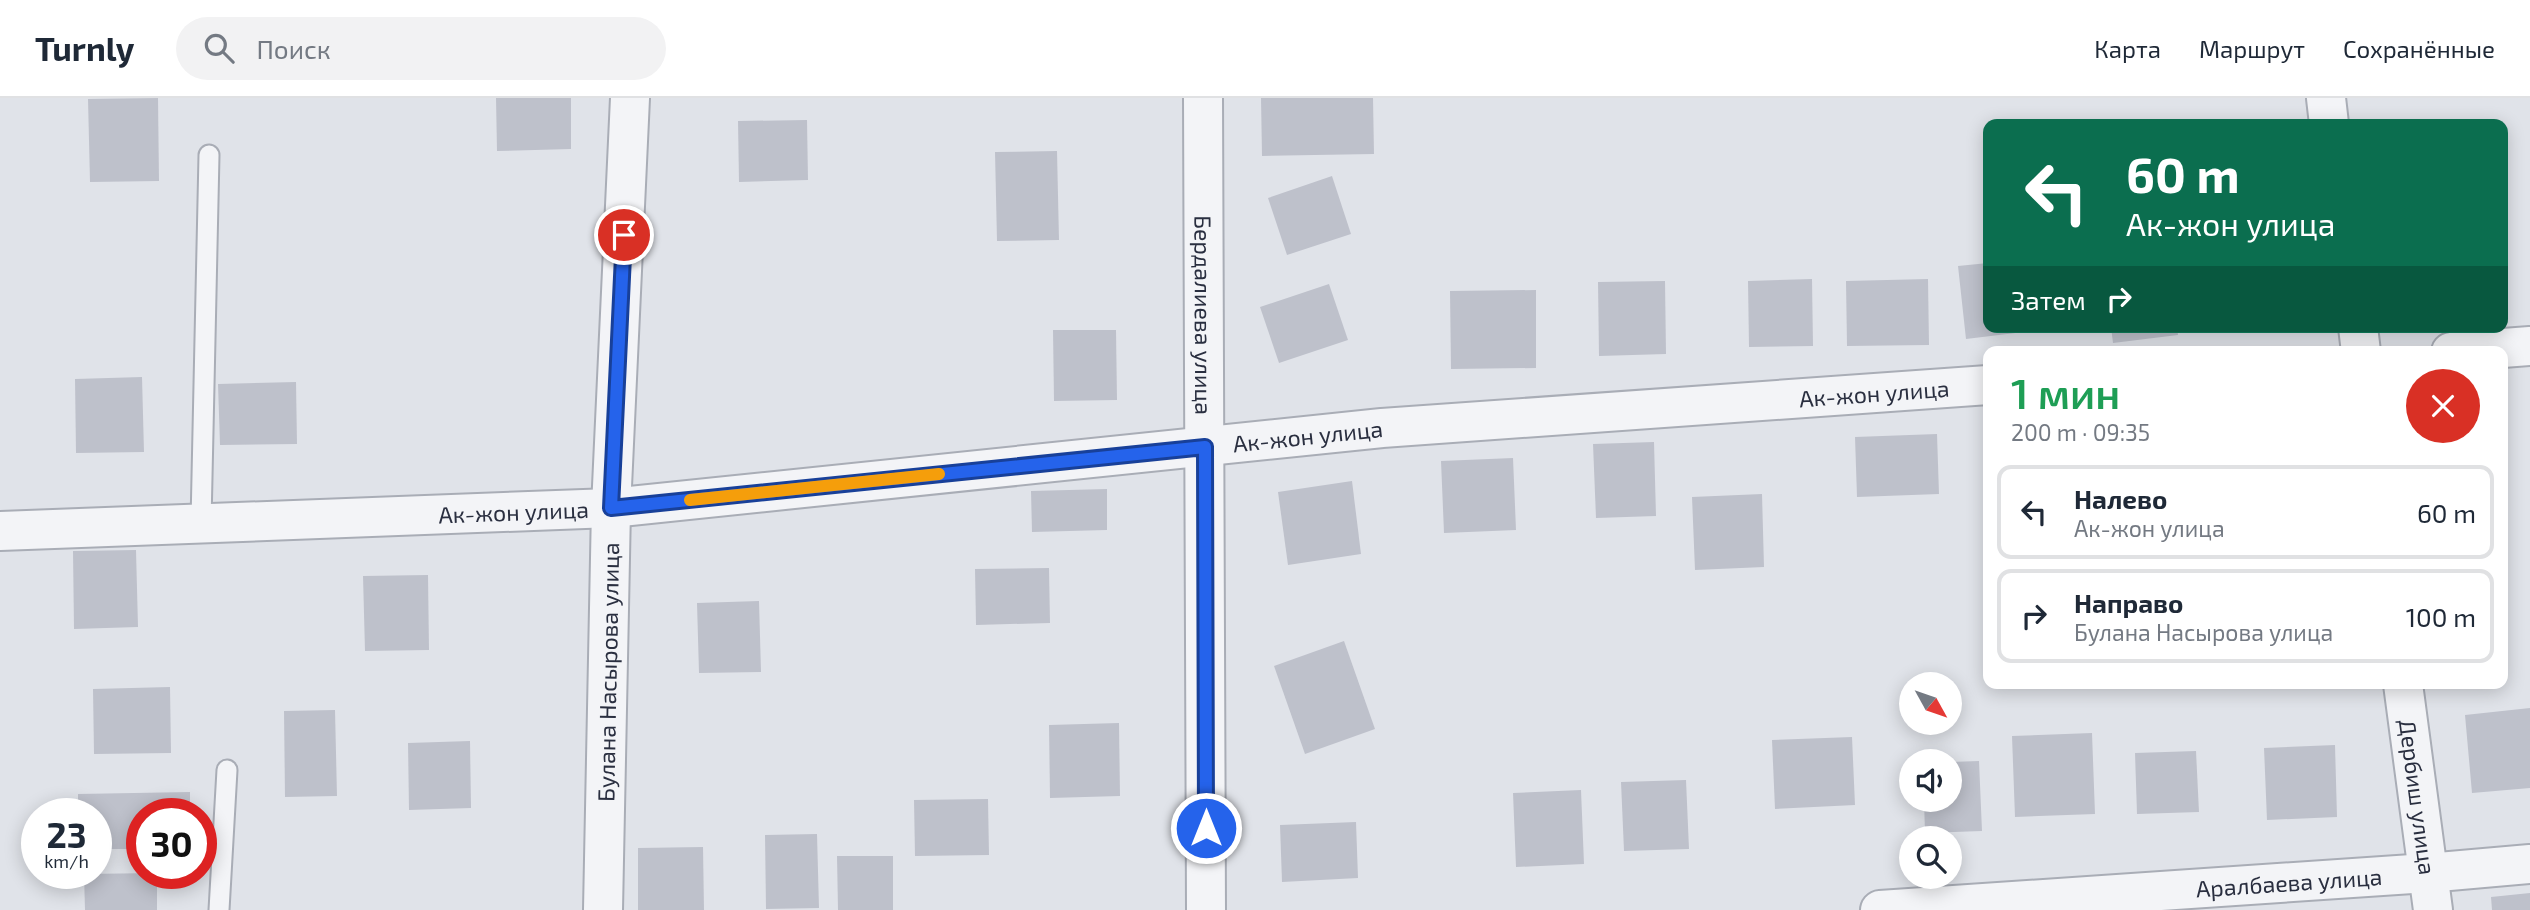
<!DOCTYPE html>
<html lang="ru">
<meta charset="utf-8">
<style>
:root{--surface:#fff;--page:#f2f2f3;--text:#1f2937;--muted:#747a83;--line:#e0e1e3}
body{margin:0;font-family:"Exo 2",sans-serif;background:var(--page);color:var(--text);height:100vh;display:flex;flex-direction:column;font-size:26px;white-space:nowrap}
*{box-sizing:border-box;margin:0}
p{font-size:23px;color:var(--muted)}
.icon{flex:none;width:38px;height:38px;fill:none;stroke:currentColor;stroke-width:2;stroke-linecap:round;stroke-linejoin:round}
.map{position:relative;flex:1;overflow:hidden}
.side{position:absolute;left:1983px;top:248px;width:525px;height:343px;display:flex;flex-direction:column;background:var(--surface);border-radius:14px;box-shadow:0 4px 18px #0003}
.side>*{flex:none}
.banner{position:absolute;left:1983px;top:21px;width:525px;height:214px;border-radius:14px;box-shadow:0 4px 18px #0003;background:#0b6e4f;color:#fff;overflow:hidden}
.needle{width:46px;rotate:130deg}
.controls{position:absolute;left:1899px;top:574px;display:grid;gap:14px}
.controls a{display:grid;place-items:center;width:63px;height:63px;border-radius:50%;background:var(--surface);box-shadow:0 4px 18px #0003;font-size:35px}
.speed{position:absolute;left:21px;top:700px;display:flex;gap:14px;font-size:35px;font-weight:700;text-align:center}
.speed>*{display:grid;place-content:center;width:91px;height:91px;border-radius:50%;background:var(--surface);box-shadow:0 4px 18px #0003;line-height:1}
.speed small{font-size:18px;font-weight:400}
.speed .limit{border:10px solid #d22;background:#fff;color:#111}
.pin{position:absolute;display:grid;place-items:center;width:60px;height:60px;color:#fff;margin:-30px;border:4px solid #fff;border-radius:50%;box-shadow:0 2px 7px #0007}
.me{position:absolute;width:77px;margin:-38px;rotate:0deg;stroke-linejoin:round;filter:drop-shadow(0 0 5px #0008)}
.turn{display:flex;align-items:center;gap:24px;height:147px;padding:0 28px;font-size:32px}
.turn .icon{width:91px;height:91px;stroke-width:2.5}
.turn b{display:block;font-size:49px;line-height:60px}
.then{display:flex;align-items:center;height:66px;padding:0 28px;background:#0003;gap:14px;font-size:26px}
.round{display:grid;place-items:center;flex:none;width:74px;height:74px;border-radius:37px;background:var(--page)}
.summary{display:flex;align-items:center;justify-content:space-between;height:119px;padding:0 28px}
h1{font-size:42px;font-weight:600;line-height:52px;color:#1e9e55}
ul{padding:0;list-style:none}
li{display:flex;align-items:center;gap:21px;height:94px;margin:0 14px 10px;padding:0 14px;border:4px solid var(--line);border-radius:14px}
li div{flex:1}
li b{display:block;font-size:26px}
li em{font-style:normal}
header{display:flex;align-items:center;gap:42px;box-sizing:border-box;height:98px;padding:0 35px;background:var(--surface);border-bottom:2px solid var(--line)}
header strong{font-size:33px}
nav{display:flex;gap:38px;margin-inline-start:auto;font-size:24px}
.search{width:490px;height:63px;background:var(--page);display:flex;align-items:center;gap:18px;box-sizing:border-box;padding:0 24px;border-radius:38px;color:var(--muted);font-size:26px}
.map>svg:first-child{display:block}
.building{fill:#bec1cb}
.lines{fill:none;stroke-linecap:round;stroke-linejoin:round}
.lane-casing{stroke:#a9adb6;stroke-width:23}
.street-casing{stroke:#a9adb6;stroke-width:42}
.lane{stroke:#f3f4f7;stroke-width:19}
.street{stroke:#f3f4f7;stroke-width:38}
.route-casing{stroke:#184099;stroke-width:18}
.route{stroke:#2563eb;stroke-width:12}
.slow{stroke:#f59e0b;stroke-width:12}
.labels{text-anchor:middle;dominant-baseline:central;stroke-width:5;stroke-linejoin:round;paint-order:stroke}
.street-label{font-size:23px;fill:#2a2f40;stroke:#f0f2f6}
</style>
<header>
<strong>Turnly</strong>
<div class="search"><svg class="icon" aria-label="search" viewBox="0 0 24 24"><circle cx="10" cy="10" r="6"/><path d="M15 15l6 6"/></svg>Поиск</div>
<nav><a>Карта</a><a>Маршрут</a><a>Сохранённые</a></nav>
</header>
<div class="map">
<svg width="2530" height="812" viewBox="0 0 2530 812">
<rect width="100%" height="100%" fill="#e0e3e9"/>
<g class="building">
<polygon points="158,0 159,83 90,84 88,1"/>
<polygon points="496,0 571,0 571,51 497,53"/>
<polygon points="1261,0 1373,0 1374,56 1262,58"/>
<polygon points="807,22 808,82 739,84 738,23"/>
<polygon points="1057,53 1059,142 997,143 995,54"/>
<polygon points="1332,78 1351,136 1287,157 1268,100"/>
<polygon points="1988,165 1988,229 2041,229 2041,232 1966,241 1958,168"/>
<polygon points="1812,181 1813,248 1749,249 1748,183"/>
<polygon points="1928,181 1929,247 1847,248 1846,183"/>
<polygon points="1665,183 1666,256 1599,258 1598,184"/>
<polygon points="1329,186 1348,242 1279,265 1260,209"/>
<polygon points="1536,192 1536,270 1451,271 1450,193"/>
<polygon points="2111,229 2177,229 2178,237 2113,245"/>
<polygon points="1053,232 1116,232 1117,302 1054,303"/>
<polygon points="142,279 144,354 76,355 75,281"/>
<polygon points="296,284 297,346 220,347 218,286"/>
<polygon points="2504,332 2507,358 2502,359 2502,333"/>
<polygon points="1937,336 1939,396 1857,399 1855,339"/>
<polygon points="1654,344 1656,418 1596,420 1593,346"/>
<polygon points="1513,360 1516,432 1444,435 1441,363"/>
<polygon points="1352,383 1361,456 1288,467 1278,394"/>
<polygon points="1107,391 1107,432 1032,434 1031,393"/>
<polygon points="1762,396 1764,469 1695,472 1692,399"/>
<polygon points="136,452 138,529 74,531 73,453"/>
<polygon points="1049,470 1050,525 976,527 975,471"/>
<polygon points="428,477 429,552 365,553 363,478"/>
<polygon points="759,503 761,574 699,575 697,505"/>
<polygon points="1344,543 1375,631 1305,656 1274,568"/>
<polygon points="170,589 171,655 94,656 93,591"/>
<polygon points="2530,610 2530,690 2472,695 2465,617"/>
<polygon points="335,612 337,698 285,699 284,613"/>
<polygon points="1119,625 1120,698 1050,700 1049,627"/>
<polygon points="2092,635 2095,716 2015,719 2012,638"/>
<polygon points="1852,639 1855,707 1775,711 1772,642"/>
<polygon points="470,643 471,710 409,712 408,645"/>
<polygon points="2335,647 2337,719 2267,722 2264,650"/>
<polygon points="2196,653 2199,714 2137,716 2135,655"/>
<polygon points="1979,663 1982,733 1925,735 1924,702 1950,702 1950,664"/>
<polygon points="1686,682 1689,751 1624,753 1621,684"/>
<polygon points="1581,692 1584,766 1516,769 1513,695"/>
<polygon points="190,694 190,716 142,716 142,751 96,751 96,716 78,716 78,696"/>
<polygon points="988,701 989,757 915,758 914,702"/>
<polygon points="1356,724 1358,780 1282,784 1280,727"/>
<polygon points="817,736 819,810 766,811 765,737"/>
<polygon points="703,749 704,812 638,812 638,750"/>
<polygon points="837,758 893,758 893,812 838,812"/>
<polygon points="157,775 157,812 85,812 84,776"/>
<polygon points="2530,795 2530,812 2492,812 2491,799"/>
</g>
<g class="lines">
<g class="lane-casing">
<g id="lane">
<polyline points="201,425 209,57"/>
<polyline points="219,812 227,672"/>
</g>
</g>
<g class="street-casing">
<g id="street">
<path id="s1" d="M1203,0L1206,812"/>
<polyline points="2326,0 2329,26"/>
<polyline points="2358,229 2361,254"/>
<polyline points="2451,254 2530,248"/>
<path id="s2" d="M0,433L611,410L1382,330L1988,287"/>
<path id="s3" d="M2403,586L2433,812"/>
<path id="s4" d="M603,812L611,410L630,0"/>
<path id="s5" d="M1880,812L2427,775L2530,766"/>
</g>
</g>
<use href="#lane" class="lane"/>
<use href="#street" class="street"/>
</g>
<g class="lines">
<g class="route-casing">
<polyline id="route" points="624,137 611,410 1205,349 1206,730"/>
</g>
<use href="#route" class="route"/>
<polyline class="slow" points="690,402 939,376"/>
</g>
<g class="labels">
<g class="street-label">
<text stroke="none"><textPath href="#s1" startOffset="217">Бердалиева улица</textPath></text>
<text stroke="none"><textPath href="#s2" startOffset="1880">Ак-жон улица</textPath></text>
<text stroke="none"><textPath href="#s2" startOffset="1312">Ак-жон улица</textPath></text>
<text stroke="none"><textPath href="#s2" startOffset="514">Ак-жон улица</textPath></text>
<text stroke="none"><textPath href="#s4" startOffset="238">Булана Насырова улица</textPath></text>
<text stroke="none"><textPath href="#s3" startOffset="114">Дербиш улица</textPath></text>
<text stroke="none"><textPath href="#s5" startOffset="410">Аралбаева улица</textPath></text>
</g>
</g>
</svg>
<div class="controls">
<a><svg class="needle" viewBox="-14 -14 28 28"><path d="M0-13l5 13h-10z" fill="#e53935"/><path d="M0 13l5-13h-10z" fill="#747a83"/></svg></a>
<a><svg class="icon" aria-label="sound" viewBox="0 0 24 24"><path d="M4 9h4l5-4v14l-5-4H4zM17 9q2 3 0 6"/></svg></a>
<a><svg class="icon" aria-label="search" viewBox="0 0 24 24"><circle cx="10" cy="10" r="6"/><path d="M15 15l6 6"/></svg></a>
</div>
<div class="speed"><div>23<small>km/h</small></div><div class="limit">30</div></div>
<div class="pin" style="left:624px;top:137px;background:#d93025"><svg class="icon" aria-label="arrive" viewBox="0 0 24 24"><path d="M6 21V4h12l-3 4 3 4H6"/></svg></div>
<svg class="me" style="left:1206px;top:730px" viewBox="-20 -20 40 40"><circle r="17" fill="#2563eb" stroke="#fff" stroke-width="3"/><path d="M0-11L8 9 0 5-8 9z" fill="#fff"/></svg>
<div class="banner">
<div class="turn"><svg class="icon" aria-label="left" viewBox="0 0 24 24"><path d="M17 20v-9H6M10 6l-5 5 5 5"/></svg><div><b>60 m</b>Ак-жон улица</div></div>
<div class="then">Затем<svg class="icon" aria-label="right" viewBox="0 0 24 24"><path d="M7 20v-9h11M14 6l5 5-5 5"/></svg></div>
</div>
<section class="side">
<div class="summary"><div><h1>1 мин</h1><p>200 m · 09:35</p></div><a class="round" style="background:#d93025;color:#fff"><svg class="icon" aria-label="close" viewBox="0 0 24 24"><path d="M6 6l12 12M18 6L6 18"/></svg></a></div>
<ul>
<li><svg class="icon" aria-label="left" viewBox="0 0 24 24"><path d="M17 20v-9H6M10 6l-5 5 5 5"/></svg><div><b>Налево</b><p>Ак-жон улица</p></div><em>60 m</em></li>
<li><svg class="icon" aria-label="right" viewBox="0 0 24 24"><path d="M7 20v-9h11M14 6l5 5-5 5"/></svg><div><b>Направо</b><p>Булана Насырова улица</p></div><em>100 m</em></li>
</ul>
</section>
</div>
